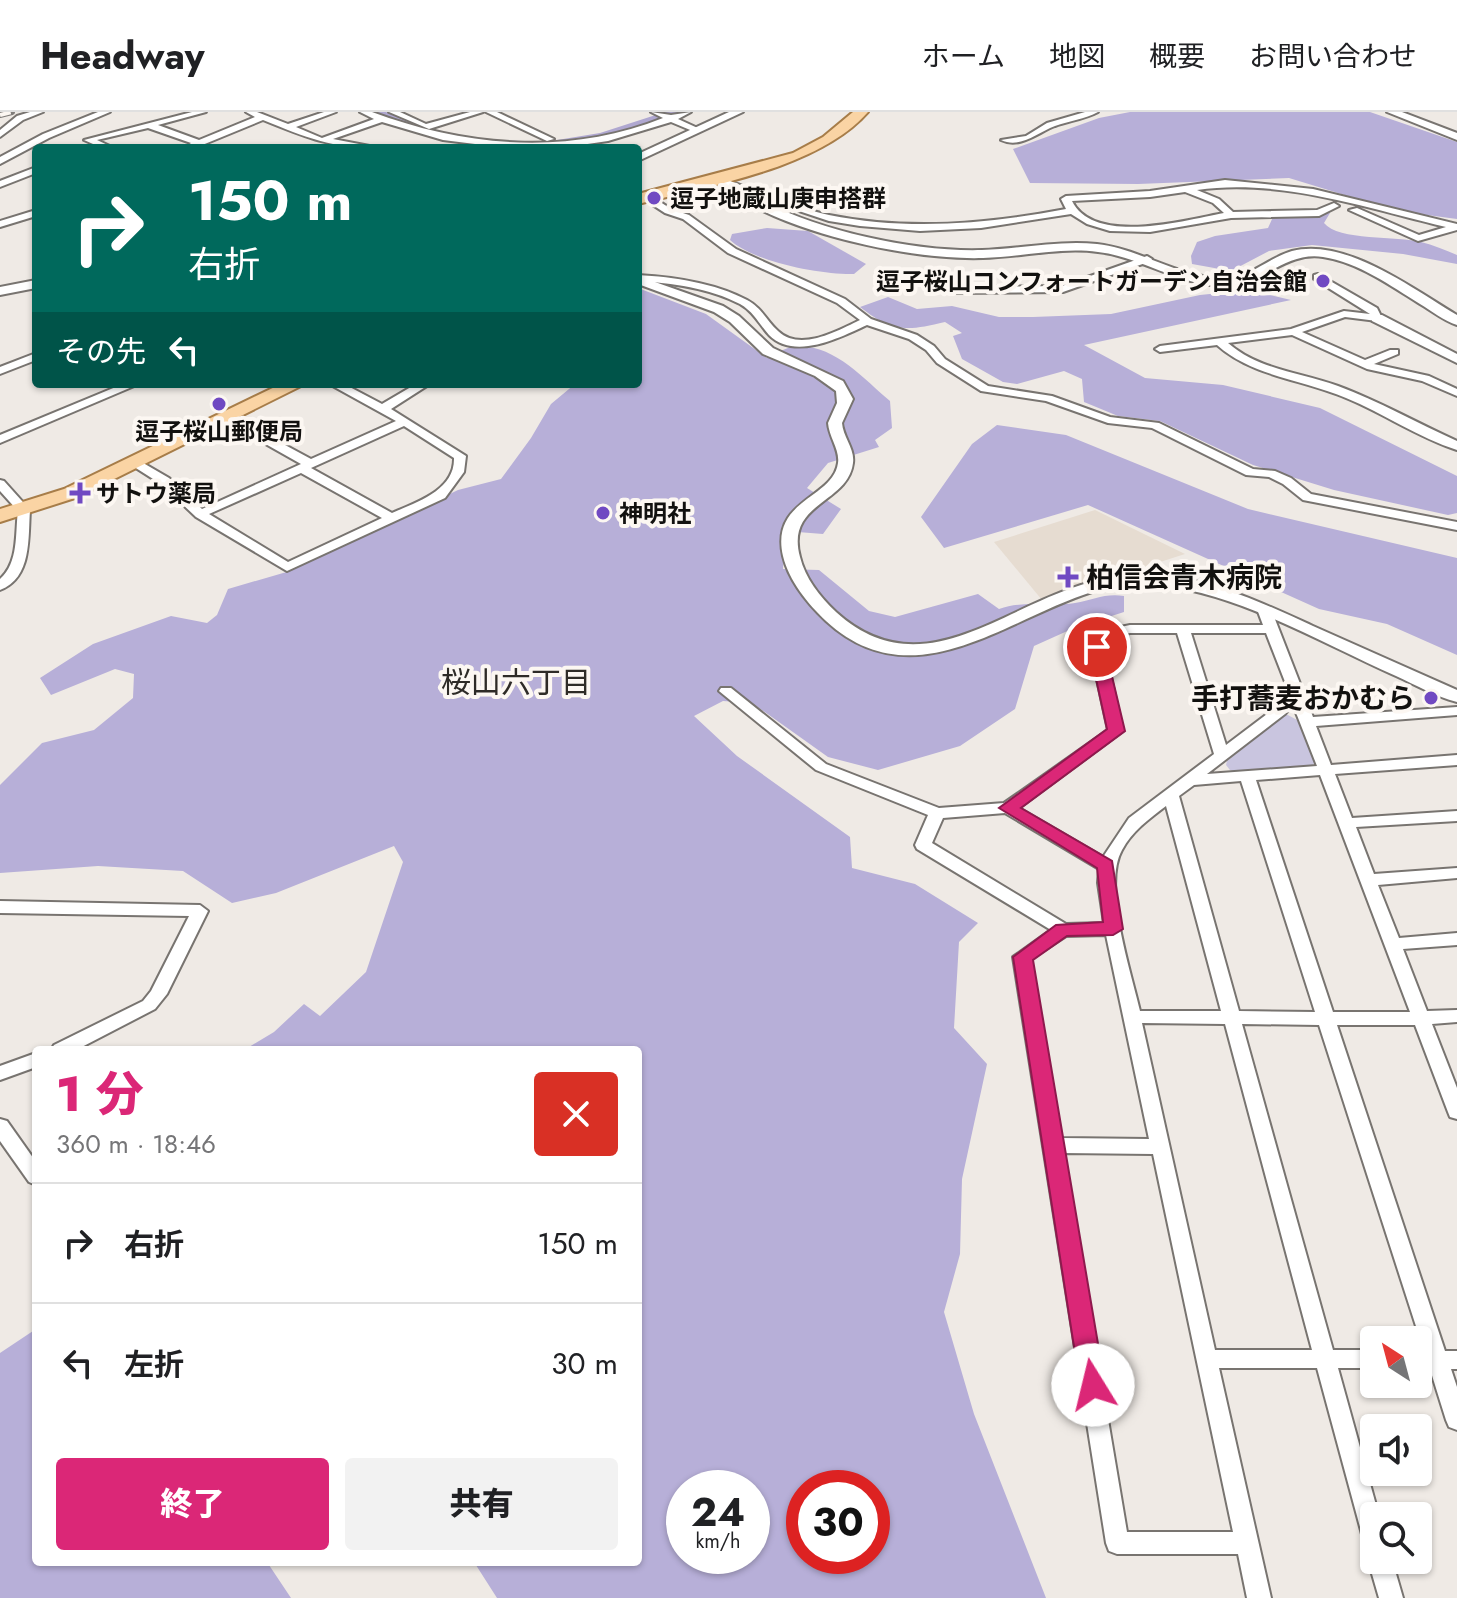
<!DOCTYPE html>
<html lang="ja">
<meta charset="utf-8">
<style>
:root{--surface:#fff;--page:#f2f2f2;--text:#202124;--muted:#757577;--line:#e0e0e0;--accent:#db2777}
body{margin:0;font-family:Jost,"Noto Sans JP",sans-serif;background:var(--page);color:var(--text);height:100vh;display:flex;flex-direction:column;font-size:30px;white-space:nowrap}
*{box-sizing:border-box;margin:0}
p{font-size:26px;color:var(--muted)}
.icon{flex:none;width:44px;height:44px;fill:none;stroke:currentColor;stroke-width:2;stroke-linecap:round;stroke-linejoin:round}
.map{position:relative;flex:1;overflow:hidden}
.side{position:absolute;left:32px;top:934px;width:610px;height:520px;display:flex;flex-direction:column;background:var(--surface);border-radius:8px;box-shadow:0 2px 6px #0004}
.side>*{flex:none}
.top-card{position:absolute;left:32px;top:32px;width:610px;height:244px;border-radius:8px;box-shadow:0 2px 6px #0004;background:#00695c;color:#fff;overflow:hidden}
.needle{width:52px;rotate:324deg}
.tools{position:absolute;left:1360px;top:1214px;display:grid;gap:16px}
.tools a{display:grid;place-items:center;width:72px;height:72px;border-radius:8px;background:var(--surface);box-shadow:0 2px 6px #0004;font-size:40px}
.speed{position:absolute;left:666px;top:1358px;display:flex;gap:16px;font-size:40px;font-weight:700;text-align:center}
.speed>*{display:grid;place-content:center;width:104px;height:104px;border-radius:50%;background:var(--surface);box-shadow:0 2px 6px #0004;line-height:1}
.speed small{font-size:20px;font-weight:400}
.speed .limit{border:12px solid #d22;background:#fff;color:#111}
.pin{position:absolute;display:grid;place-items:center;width:68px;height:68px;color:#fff;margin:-34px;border:4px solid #fff;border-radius:50%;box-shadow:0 2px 8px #0007}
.me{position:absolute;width:88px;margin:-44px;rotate:351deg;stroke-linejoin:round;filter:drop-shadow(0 0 6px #0008)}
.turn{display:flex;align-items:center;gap:28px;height:168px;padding:0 24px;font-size:36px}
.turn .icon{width:104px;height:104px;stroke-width:2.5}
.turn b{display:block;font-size:56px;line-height:68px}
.then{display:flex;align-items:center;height:76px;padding:0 24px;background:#0003;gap:16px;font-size:30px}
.round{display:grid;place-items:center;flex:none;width:84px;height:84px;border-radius:8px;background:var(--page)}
.head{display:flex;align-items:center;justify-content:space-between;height:136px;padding:0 24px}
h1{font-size:48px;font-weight:800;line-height:60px;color:var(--accent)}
.primary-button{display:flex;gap:16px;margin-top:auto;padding:16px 24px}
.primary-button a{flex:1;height:92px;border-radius:8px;background:var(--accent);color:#fff;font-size:32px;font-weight:800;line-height:92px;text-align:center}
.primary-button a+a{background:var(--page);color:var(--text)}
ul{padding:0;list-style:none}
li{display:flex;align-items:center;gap:24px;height:120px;padding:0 24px;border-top:2px solid var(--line)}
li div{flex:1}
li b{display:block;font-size:30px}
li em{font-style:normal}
header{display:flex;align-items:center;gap:48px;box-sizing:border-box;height:112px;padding:0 40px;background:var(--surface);border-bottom:2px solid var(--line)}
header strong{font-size:38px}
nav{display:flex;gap:44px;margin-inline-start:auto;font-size:28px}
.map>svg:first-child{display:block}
.built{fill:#e6dcd1}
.green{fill:#c9c5df}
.forest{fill:#b7afd8;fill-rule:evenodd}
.water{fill:#afa7d0}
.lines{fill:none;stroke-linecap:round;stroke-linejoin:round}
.minor-casing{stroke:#787470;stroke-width:4}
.tertiary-casing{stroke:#787470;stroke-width:4}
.primary-casing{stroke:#a77d49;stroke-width:4}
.minor{fill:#fff;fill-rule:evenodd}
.tertiary{fill:#fff;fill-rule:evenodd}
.primary{fill:#fad4a4;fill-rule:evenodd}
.rail-casing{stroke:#807d7a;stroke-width:6}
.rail{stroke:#fcf7f2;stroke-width:4;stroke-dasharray:11;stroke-linecap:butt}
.route{fill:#db2777;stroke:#8e194d;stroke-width:2}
.poi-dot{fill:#7049c2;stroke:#fcf7f2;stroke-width:3}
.labels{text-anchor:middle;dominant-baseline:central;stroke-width:8;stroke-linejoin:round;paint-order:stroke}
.far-poi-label{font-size:24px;font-weight:bold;fill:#12110f;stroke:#fcf7f2;text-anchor:start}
.poi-label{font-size:28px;font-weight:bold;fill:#12110f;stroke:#fcf7f2;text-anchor:start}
.neighbourhood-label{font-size:30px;fill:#2e2b27;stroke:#fcf7f2}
</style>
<header>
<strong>Headway</strong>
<nav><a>ホーム</a><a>地図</a><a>概要</a><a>お問い合わせ</a></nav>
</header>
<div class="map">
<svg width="1457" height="1486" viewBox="0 0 1457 1486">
<rect width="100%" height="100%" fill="#efeae5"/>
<polygon class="built" points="1095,398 1185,442 1042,488 994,430"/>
<polygon class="green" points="1286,602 1299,609 1316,650 1307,657 1239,661 1230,658 1226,653 1227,649"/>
<g class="forest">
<polygon points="1130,0 1370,0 1457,30 1457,107 1397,99 1289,66 1138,72 1030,71 1013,37 1099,6"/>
<path d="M1330,101L1324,111C1338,129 1398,124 1421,130C1433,133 1445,138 1457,143V152L1403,142L1312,133L1269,139L1231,159L1192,152L1191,144L1197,130L1215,124L1268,116L1273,105Z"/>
<path d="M767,116L808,119L866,152L854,162C822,163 754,150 730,128L732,122Z"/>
<path d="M638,176L706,202L767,246C774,243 783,237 791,235C832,229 862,266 890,289L892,316L875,328L879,335L828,351L807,376L841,397L823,422L785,419L783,457L819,458L869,499L895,505L978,482L999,497C1025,488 1049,495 1075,491C1093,488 1105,481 1124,484V500L1074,516L1034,534L1015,597L960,634L878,658L828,645L752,591L723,589L694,604L737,644L850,725L852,756L915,772L978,811L959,830L954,916L987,952L962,1067L960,1142L944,1200L974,1302L1046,1486H497L474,1450H638V938H244L274,920L304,892L320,904L366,860L403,750L394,734L276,781L232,791L183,759L98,754L0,761V673L42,631L94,618L133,586L134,562L115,557L51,583L40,566L93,532L171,504L207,511L217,503L228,477L290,459L458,378L501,367L531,326L551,292L575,272H638ZM684,1376H752V1444H684ZM804,1376H872V1444H804Z"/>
<path d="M1249,178L1291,188L1084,233L1145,266L1223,273L1320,296L1457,364V401L1448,403L1334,378L1253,353L1160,309L1118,304L1084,290L1082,267L1064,259L1017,272L1003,270L962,247L953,224L962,221L945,210C907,219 893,221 860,195L888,185L917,197L952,194L999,205H1033L1111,202L1200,183Z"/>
<polygon points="997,313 1066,323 1248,397 1457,446 1457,543 1387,512 1319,497 1088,393 944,436 921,405 972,332"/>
<polygon points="36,1217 36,1450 267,1450 291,1486 0,1486 0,1241"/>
</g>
<polygon class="water" points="371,0 386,0 448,22 492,28 545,30 600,21 665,0 680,0 601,26 546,33 451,27"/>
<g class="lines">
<g class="minor-casing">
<g id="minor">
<polygon points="30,0 43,0 23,8 0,25 0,18 17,4"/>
<polygon points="98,0 110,0 49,26 0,52 0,45 43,22"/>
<path d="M192,0H206L158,13L199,28L255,5L246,0H257L288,12L324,0H336L296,15L322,26L374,7L360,0H372C466,35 568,44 663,6L651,0L671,3L691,0L678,7L702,18L695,20L671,10L608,29L567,35L507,36L443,28L382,10L333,27L380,36C331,36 307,26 263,8L195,36H183L191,31L148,16L97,28L114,36H102L84,28Z"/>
<polygon points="389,0 400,0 426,12 470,0 483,0 429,17"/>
<polygon points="486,0 497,0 554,27 547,29"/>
<path d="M1085,0H1098C1085,7 1069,9 1055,14C1037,21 1020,37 1001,28L1026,24L1047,11Z"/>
<polygon points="36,55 36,61 0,75 0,69"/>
<path d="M1225,68L1313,77L1457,112V118L1418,129L1349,98L1357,96L1419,123L1446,115C1366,96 1280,66 1197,78L1219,87L1233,100L1317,98L1334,91L1339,94L1319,104L1231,106L1150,120L1110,119L1087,112L1071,102L981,116L920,119L860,114L829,109L754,84L759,81C783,88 805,98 829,103C908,119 987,112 1066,97L1061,87L1066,84L1150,79ZM1185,80L1213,91L1224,101C1186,108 1094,134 1072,89L1150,85Z"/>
<path d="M642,82H648L671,97L689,103L736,137L845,187L871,207L917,223L934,234L945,247L988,274L1052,284L1110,305L1159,311L1253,357L1275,359L1291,366L1311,382L1457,410V418L1303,388L1283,372L1269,365L1246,363L1152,316L1108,311L1046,289L981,279L937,251L926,238L909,227L867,213C841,225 795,249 769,223C759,212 754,200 740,192C709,176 672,171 638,169V163C674,165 715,171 747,188C762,196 766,208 778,219C800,240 837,219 860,208L837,191L728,141L683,107L665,101L642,86Z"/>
<polygon points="36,98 36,104 0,115 0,109"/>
<polygon points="1147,144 1152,147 1151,149 1063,180 946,181 941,178 946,175 1062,174"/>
<path d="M1318,162L1377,196L1382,206L1377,209L1345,205L1302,220L1365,248L1390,238H1398V242L1374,252L1429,264L1457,277V284L1422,269L1367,257L1292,223L1228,231C1259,258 1300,260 1338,274C1379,289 1417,311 1457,329V338C1419,326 1383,301 1346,286C1302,267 1253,265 1217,233L1160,240L1155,237L1160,234L1291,217L1344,199L1370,202L1314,167V163Z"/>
<polygon points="36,241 36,248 0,262 0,255"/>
<polygon points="123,272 139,272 0,331 0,323"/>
<path d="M329,272H344L382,292L416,272H430L391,297L466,344L464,360L445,386L287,459L196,405L161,372L128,351L134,347L138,348L169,366L202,397L301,352L223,308V304H231L311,347L396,309ZM404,314L454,346C455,378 417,390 392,401L311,356ZM301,361L382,406L288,450L209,402Z"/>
<path d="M0,368L4,369L30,398C28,426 32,466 0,478V467C19,450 15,422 18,399L0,379Z"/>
<path d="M1264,493L1271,497L1313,605L1457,595V603L1316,614L1331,653L1457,643V653L1335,662L1352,706L1457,699V709L1356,715L1374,762L1457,756V766L1378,773L1399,826L1457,821V833L1403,837L1427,899L1457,898V910L1432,912L1457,976V1007L1450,1005L1448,1000L1415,913H1337L1445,1239H1457V1257H1451L1457,1275V1318L1449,1315L1446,1308L1430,1257H1418V1239H1424L1319,913L1242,912L1333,1238H1374V1256H1338L1379,1404H1374V1437L1366,1434L1363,1426L1317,1256H1219L1271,1486H1247L1238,1442H1117L1109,1439L1106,1431L1013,845L1051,818L917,737L915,733L928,703L816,658L719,579L721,576H731L826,652L939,696L1004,691L1108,618L1090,535L1101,519L1130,513H1263L1257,497ZM1130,521H1177L1214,642L1129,706L1103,745L1019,696L1123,619L1104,535L1111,525ZM1191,521H1266L1289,580L1275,596L1226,633ZM1293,593L1317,654L1207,662L1285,602ZM1320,663L1410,900H1333L1256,668ZM1241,669L1315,900L1239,899L1179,684L1194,673ZM1166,694L1221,899H1140C1131,860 1102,773 1122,738C1132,719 1149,707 1166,694ZM1005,701L1099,757L1098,771L1104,811L1066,812L932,731L943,706ZM1106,823L1149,1027L1061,1026L1031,847L1066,824ZM1142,911L1225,912L1312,1238H1215ZM1063,1041L1153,1042L1233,1420H1127Z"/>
<polygon points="0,789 200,793 208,799 167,882 155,897 76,938 51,938 54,933 143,889 151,879 189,804 0,801"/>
<polygon points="36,941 36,955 0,968 0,954"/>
<polygon points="0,1007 7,1009 36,1050 36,1073 29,1070 0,1029"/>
<polygon points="1374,1439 1374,1448 1392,1448 1403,1486 1379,1486 1368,1448"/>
</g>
</g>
<g class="tertiary-casing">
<g id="tertiary">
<polygon points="729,0 743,0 638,49 638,42"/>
<polygon points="1387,0 1402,0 1457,21 1457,28"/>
<path d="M715,63L763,82L765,90C823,120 917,140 982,138C1020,137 1059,128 1097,132C1141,137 1181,167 1225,166C1250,166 1268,146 1292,139C1345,125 1413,177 1457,203V213C1444,209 1432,199 1420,192C1391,174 1358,150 1323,145C1286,139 1262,173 1226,174C1181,175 1142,145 1098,140C1060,135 1022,145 983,146C915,148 815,126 755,95L753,86L711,68L709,66Z"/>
<path d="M638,164L723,194L739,204L773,236L843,269L853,287L842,311C843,325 855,337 853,351C848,392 785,390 800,445C805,466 820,485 836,500C919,575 997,499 1081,473C1113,463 1145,461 1177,466C1226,473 1269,494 1313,514C1361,535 1409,557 1457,578V590C1436,585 1416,573 1396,564C1326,533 1236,480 1161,474C1139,472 1116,473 1095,479C1006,506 914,590 826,509C808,492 789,469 783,444C770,387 833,387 838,351C840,338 829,325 828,311L837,291L836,279L815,264L763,242L730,210L714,200L638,172Z"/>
<polygon points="36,168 36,176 0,183 0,175"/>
<polygon points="1372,203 1382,203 1457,242 1457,251 1372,209"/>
</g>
</g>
<g class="primary-casing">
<g id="primary">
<path d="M853,0H868C819,56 709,74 638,92V82L793,41L823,25Z"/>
<polygon points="281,272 305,272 78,385 0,410 0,397 64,377"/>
</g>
</g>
<use href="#minor" class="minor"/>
<use href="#tertiary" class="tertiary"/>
<use href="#primary" class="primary"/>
<g class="rail-casing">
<polyline id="rail" points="0,3 12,0"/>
</g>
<use href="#rail" class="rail"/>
</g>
<polygon class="route" points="1097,530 1105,535 1125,619 1021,696 1112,749 1123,817 1113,823 1067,824 1033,848 1105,1273 1101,1281 1093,1284 1084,1281 1080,1273 1013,845 1056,813 1103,810 1097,756 999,696 1107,617 1089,535"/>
<g class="poi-dot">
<circle cx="654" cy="86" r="8"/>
<circle cx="1323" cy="169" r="8"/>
<circle cx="219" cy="292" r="8"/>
<path d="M76 369h8v8h8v8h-8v8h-8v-8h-8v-8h8z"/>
<circle cx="603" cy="401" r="8"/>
<path d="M1064 453h8v8h8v8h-8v8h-8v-8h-8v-8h8z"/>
<circle cx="1431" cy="586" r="8"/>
</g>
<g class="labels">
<g class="far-poi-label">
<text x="670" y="86">逗子地蔵山庚申搭群</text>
<text x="1307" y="169" text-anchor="end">逗子桜山コンフォートガーデン自治会館</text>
<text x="219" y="319" text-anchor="middle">逗子桜山郵便局</text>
<text x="96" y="381">サトウ薬局</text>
<text x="619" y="401">神明社</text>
</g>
<g class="poi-label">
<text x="1086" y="465">柏信会青木病院</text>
<text x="1415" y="586" text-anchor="end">手打蕎麦おかむら</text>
</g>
<g class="neighbourhood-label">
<text x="516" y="570">桜山六丁目</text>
</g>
</g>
</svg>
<div class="tools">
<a><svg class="needle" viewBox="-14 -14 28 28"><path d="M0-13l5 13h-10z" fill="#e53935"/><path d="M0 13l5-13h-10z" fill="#757577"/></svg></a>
<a><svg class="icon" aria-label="sound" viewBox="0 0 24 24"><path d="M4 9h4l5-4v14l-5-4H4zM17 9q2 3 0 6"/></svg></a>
<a><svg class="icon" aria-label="search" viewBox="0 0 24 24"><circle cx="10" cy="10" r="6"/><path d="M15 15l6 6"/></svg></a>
</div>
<div class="speed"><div>24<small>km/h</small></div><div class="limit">30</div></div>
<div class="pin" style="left:1097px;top:535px;background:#d93025"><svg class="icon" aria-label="arrive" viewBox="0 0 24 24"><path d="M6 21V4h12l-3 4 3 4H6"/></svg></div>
<svg class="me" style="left:1093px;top:1273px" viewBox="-20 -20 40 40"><circle r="19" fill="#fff"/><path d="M0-13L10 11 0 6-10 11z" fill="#db2777"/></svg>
<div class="top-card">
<div class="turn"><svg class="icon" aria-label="right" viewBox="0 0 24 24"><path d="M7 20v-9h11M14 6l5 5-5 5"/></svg><div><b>150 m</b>右折</div></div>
<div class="then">その先<svg class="icon" aria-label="left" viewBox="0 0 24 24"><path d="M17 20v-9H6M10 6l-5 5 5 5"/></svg></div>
</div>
<section class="side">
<div class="head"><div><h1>1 分</h1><p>360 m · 18:46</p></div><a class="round" style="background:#d93025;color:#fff"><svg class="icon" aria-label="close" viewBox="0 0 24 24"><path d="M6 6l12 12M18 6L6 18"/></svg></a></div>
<ul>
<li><svg class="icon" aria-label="right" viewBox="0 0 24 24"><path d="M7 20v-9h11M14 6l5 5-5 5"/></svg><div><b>右折</b></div><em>150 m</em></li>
<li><svg class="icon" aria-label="left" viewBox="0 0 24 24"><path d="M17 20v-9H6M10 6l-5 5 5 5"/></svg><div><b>左折</b></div><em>30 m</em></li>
</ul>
<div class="primary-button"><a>終了</a><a>共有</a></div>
</section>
</div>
